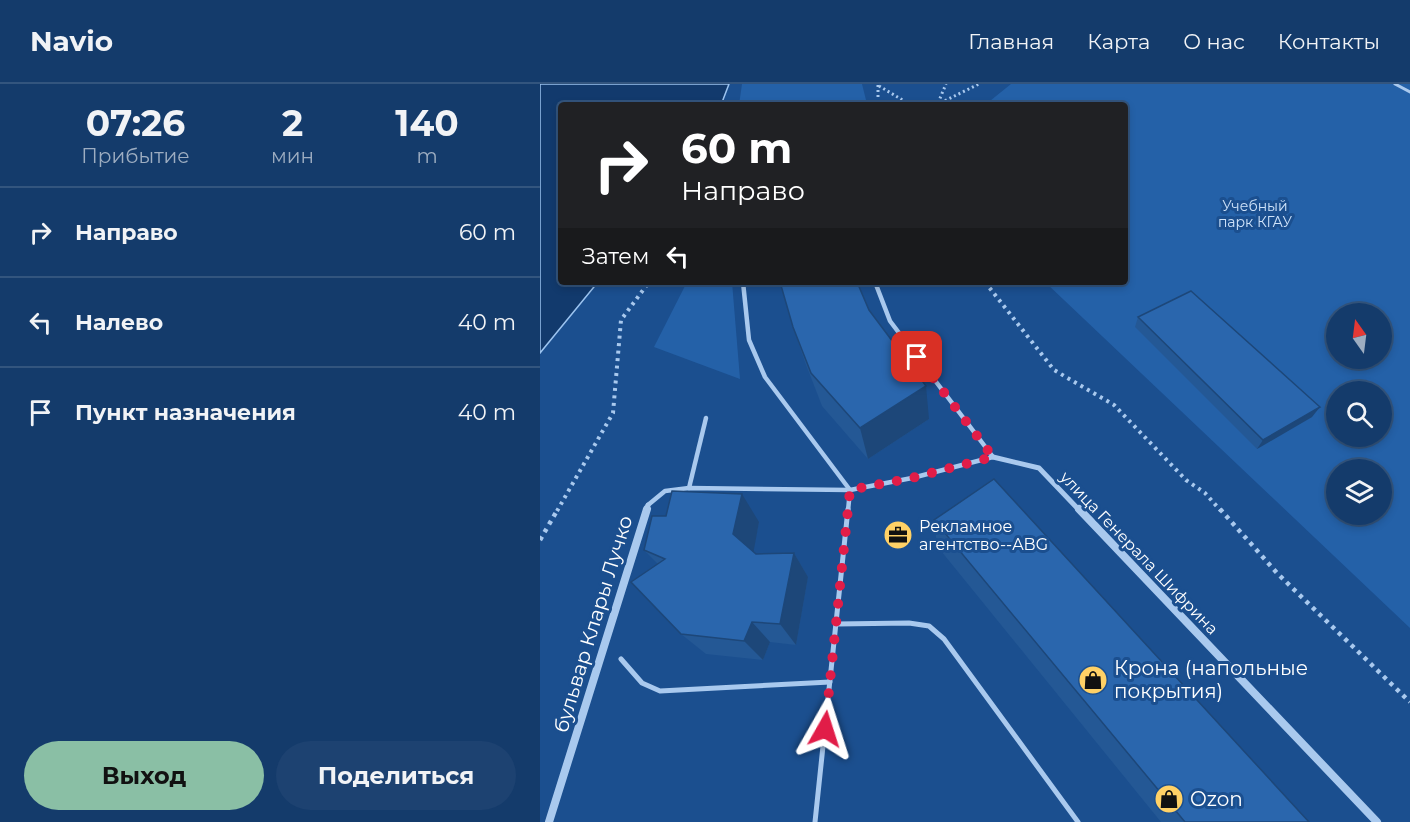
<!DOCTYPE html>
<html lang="ru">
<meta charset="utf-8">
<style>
:root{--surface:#143b6b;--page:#1d4271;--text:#f1f3f6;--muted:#9dadc1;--line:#33557e;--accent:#8abfa5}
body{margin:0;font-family:Montserrat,sans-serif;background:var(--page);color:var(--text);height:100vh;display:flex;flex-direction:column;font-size:22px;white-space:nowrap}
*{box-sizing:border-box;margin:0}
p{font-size:20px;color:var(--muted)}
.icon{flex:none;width:33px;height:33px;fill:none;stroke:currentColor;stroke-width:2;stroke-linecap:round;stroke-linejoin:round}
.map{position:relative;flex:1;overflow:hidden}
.drawer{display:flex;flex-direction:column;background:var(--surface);width:540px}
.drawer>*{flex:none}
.hud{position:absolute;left:18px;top:18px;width:570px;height:183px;border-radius:6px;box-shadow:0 3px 9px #0003,0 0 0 2px var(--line);background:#202124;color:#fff;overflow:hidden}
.needle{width:39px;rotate:346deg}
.controls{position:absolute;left:786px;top:219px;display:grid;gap:12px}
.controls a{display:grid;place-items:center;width:66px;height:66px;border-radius:50%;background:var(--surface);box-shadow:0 3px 9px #0003,0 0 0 2px var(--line);font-size:30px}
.pin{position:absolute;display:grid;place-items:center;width:51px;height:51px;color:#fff;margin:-26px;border-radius:12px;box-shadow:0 3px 9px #0006}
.me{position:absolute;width:66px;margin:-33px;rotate:6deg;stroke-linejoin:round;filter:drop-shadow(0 0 4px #0008)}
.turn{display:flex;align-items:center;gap:21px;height:126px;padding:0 24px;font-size:27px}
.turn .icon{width:78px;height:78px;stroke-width:2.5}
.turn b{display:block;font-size:42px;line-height:51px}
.then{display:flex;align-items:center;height:57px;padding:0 24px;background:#0003;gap:12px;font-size:22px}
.eta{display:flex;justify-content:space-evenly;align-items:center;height:102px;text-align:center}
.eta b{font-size:36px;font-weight:700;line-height:42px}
.primary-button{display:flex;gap:12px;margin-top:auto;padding:12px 24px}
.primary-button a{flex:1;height:69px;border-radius:36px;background:var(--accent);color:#111;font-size:24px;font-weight:700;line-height:69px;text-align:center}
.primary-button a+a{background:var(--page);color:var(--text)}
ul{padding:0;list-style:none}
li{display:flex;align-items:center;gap:18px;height:90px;padding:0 24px;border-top:2px solid var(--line)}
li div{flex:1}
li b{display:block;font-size:22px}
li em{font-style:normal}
header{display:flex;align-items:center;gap:36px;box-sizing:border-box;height:84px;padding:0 30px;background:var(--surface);border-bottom:2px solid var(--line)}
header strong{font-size:28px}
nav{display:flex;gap:33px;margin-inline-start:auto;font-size:21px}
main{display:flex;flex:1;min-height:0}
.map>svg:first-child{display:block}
.green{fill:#2461a8;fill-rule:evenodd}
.water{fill:#123a6d;stroke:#9cc4f0;stroke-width:1.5}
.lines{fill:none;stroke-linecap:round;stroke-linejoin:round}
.path-far2{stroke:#a9c9ee;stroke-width:3;stroke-dasharray:2 3;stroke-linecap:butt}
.path-far1{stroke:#a9c9ee;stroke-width:4;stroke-dasharray:3 4.5;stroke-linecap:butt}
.path{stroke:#a9c9ee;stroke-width:4.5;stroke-dasharray:4 5;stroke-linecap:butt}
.service-far2{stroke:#a9c9ee;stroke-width:3}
.service-far1{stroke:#a9c9ee;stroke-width:4.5}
.service{stroke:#a9c9ee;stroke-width:5}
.minor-far1{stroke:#a9c9ee;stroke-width:5}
.minor{stroke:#a9c9ee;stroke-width:8}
.wall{fill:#245895}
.shaded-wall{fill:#1d4779}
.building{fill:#2a66ad;stroke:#1d4779;stroke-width:1.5}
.route{stroke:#e11d48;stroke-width:10;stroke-dasharray:0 18}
.labels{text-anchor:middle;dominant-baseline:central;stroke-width:6;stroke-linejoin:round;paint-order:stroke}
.far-park-label{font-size:14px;fill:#cfe3fa;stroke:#1b4f8f}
.poi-label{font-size:16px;fill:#fff;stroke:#1b4f8f;text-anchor:start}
.street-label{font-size:16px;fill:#fff;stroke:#1b4f8f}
.near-street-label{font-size:20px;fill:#fff;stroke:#1b4f8f}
.near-poi-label{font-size:20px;fill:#fff;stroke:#1b4f8f;text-anchor:start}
</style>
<header>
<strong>Navio</strong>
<nav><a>Главная</a><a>Карта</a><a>О нас</a><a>Контакты</a></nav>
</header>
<main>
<section class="drawer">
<div class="eta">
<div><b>07:26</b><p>Прибытие</p></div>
<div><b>2</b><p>мин</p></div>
<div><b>140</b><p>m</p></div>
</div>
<ul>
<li><svg class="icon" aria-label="right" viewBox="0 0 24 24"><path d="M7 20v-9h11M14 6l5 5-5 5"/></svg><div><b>Направо</b></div><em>60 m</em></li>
<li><svg class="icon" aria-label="left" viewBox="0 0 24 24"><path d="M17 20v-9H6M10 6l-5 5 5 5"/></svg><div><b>Налево</b></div><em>40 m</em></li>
<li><svg class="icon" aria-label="arrive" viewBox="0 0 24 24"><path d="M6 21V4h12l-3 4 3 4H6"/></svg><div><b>Пункт назначения</b></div><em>40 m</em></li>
</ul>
<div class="primary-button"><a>Выход</a><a>Поделиться</a></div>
</section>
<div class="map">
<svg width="870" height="738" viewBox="0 0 870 738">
<rect width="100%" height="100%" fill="#1b4f8f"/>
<g class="green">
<polygon points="202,0 322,0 326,16 325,21 199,21"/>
<path d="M471,0H870V544L505,198H585V21H445ZM796,230H842V274H796ZM796,308H842V352H796ZM796,386H842V430H796Z"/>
<polygon points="147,198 192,198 200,295 114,263"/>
</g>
<polygon class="water" points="0,0 189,0 181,21 21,21 21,198 58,198 0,269"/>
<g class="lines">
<g class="path-far2">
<polyline points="338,1 338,21"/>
<polyline points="339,2 371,21"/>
<polyline points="398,19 406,0"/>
<polyline points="396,21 439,0"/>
</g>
<g class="path-far1">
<polyline points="445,198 514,286 574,321 646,396 665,409 681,427"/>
<polyline points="17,427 73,329 81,236 109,198"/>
</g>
<g class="path">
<polyline points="680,425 737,489 870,618"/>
<polyline points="0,456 18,425"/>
</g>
<polyline class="service-far2" points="855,0 870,8"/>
<g class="service-far1">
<polyline points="203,198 209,256 225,293 310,406 308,427"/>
<polyline points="149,404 166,334"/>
<polyline points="108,421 125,407 149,404 310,406 372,394 453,373 350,237 335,198"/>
</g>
<g class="service">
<polyline points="297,540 369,539 389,542 404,555 538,738"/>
<polyline points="81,575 102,599 120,607 290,598"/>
<polyline points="275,738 308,425"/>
</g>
<g class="minor-far1">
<polyline points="453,373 499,384 540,427"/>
<polyline points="106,427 108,421"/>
</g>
<g class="minor">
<polyline points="539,425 837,738"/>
<polyline points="9,738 107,425"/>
</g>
</g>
<g class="wall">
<polygon points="329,226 389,335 328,375 282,322 265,278 253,243"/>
<polygon points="598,233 772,333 717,365 595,243"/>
<polygon points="394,436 769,738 621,738 397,462"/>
<polygon points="219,438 213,467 216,470 254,469 268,493 256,561 230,558 223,576 166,570 141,550 118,480 104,466"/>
</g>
<g class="shaded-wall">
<polygon points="386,302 389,335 328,375 320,344"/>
<polygon points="780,323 772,333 717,365 723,356"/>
<polygon points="202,410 219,438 212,476 193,450"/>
<polygon points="254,469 268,493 256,561 240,540"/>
<polygon points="212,538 230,558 223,576 204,557"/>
</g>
<g class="building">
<polygon points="240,198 317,198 329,226 386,302 320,344 271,289 253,243"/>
<polygon points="651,207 780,323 723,356 598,233"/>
<polygon points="454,395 769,738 645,738 394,436"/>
<polygon points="132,407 202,410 193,450 216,470 254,469 240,540 212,538 204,557 141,550 91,498 125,475 104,466 112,432 126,432"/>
</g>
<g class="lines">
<polyline class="route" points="285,645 310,406 372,394 453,373 377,273"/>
</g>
<defs>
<g id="office-disc" transform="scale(1.5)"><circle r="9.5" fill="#ffd166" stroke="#1b4f8f"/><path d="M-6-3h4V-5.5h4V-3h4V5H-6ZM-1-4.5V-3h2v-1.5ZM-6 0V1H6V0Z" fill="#111"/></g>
<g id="shop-disc" transform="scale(1.5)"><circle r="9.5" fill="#ffd166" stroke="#1b4f8f"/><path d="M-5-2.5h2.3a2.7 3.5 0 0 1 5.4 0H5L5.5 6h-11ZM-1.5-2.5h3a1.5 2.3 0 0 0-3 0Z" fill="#111"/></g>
</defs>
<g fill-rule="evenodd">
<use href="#office-disc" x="358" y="451"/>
<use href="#shop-disc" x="553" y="596"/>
<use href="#shop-disc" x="629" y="715"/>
</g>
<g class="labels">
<g class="far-park-label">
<text x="715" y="122">Учебный<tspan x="715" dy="16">парк КГАУ</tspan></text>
</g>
<g class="poi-label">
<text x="379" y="442">Рекламное<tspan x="379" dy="18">агентство--ABG</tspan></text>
</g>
<g class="street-label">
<text transform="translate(599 469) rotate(46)">улица Генерала Шифрина</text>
</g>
<g class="near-street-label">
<text transform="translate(53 540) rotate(-73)">бульвар Клары Лучко</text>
</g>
<g class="near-poi-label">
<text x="574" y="584">Крона (напольные<tspan x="574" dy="23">покрытия)</tspan></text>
<text x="650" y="715">Ozon</text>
</g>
</g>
</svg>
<div class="controls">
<a><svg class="needle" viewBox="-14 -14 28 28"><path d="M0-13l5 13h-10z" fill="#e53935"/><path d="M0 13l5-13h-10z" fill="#9dadc1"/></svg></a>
<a><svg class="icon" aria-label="search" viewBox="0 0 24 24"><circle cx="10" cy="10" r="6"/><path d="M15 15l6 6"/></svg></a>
<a><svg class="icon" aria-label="layers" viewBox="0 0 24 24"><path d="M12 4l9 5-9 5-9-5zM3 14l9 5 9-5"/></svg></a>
</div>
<div class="pin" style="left:377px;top:273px;background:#d93025"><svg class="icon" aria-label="arrive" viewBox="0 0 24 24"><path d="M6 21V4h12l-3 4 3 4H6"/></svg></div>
<svg class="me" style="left:285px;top:645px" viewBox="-20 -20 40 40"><path d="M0-17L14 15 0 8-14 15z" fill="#e11d48" stroke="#fff" stroke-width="4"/></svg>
<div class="hud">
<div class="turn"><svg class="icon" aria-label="right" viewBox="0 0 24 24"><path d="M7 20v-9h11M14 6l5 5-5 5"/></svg><div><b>60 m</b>Направо</div></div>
<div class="then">Затем<svg class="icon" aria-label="left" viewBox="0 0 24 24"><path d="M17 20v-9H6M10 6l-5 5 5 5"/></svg></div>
</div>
</div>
</main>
